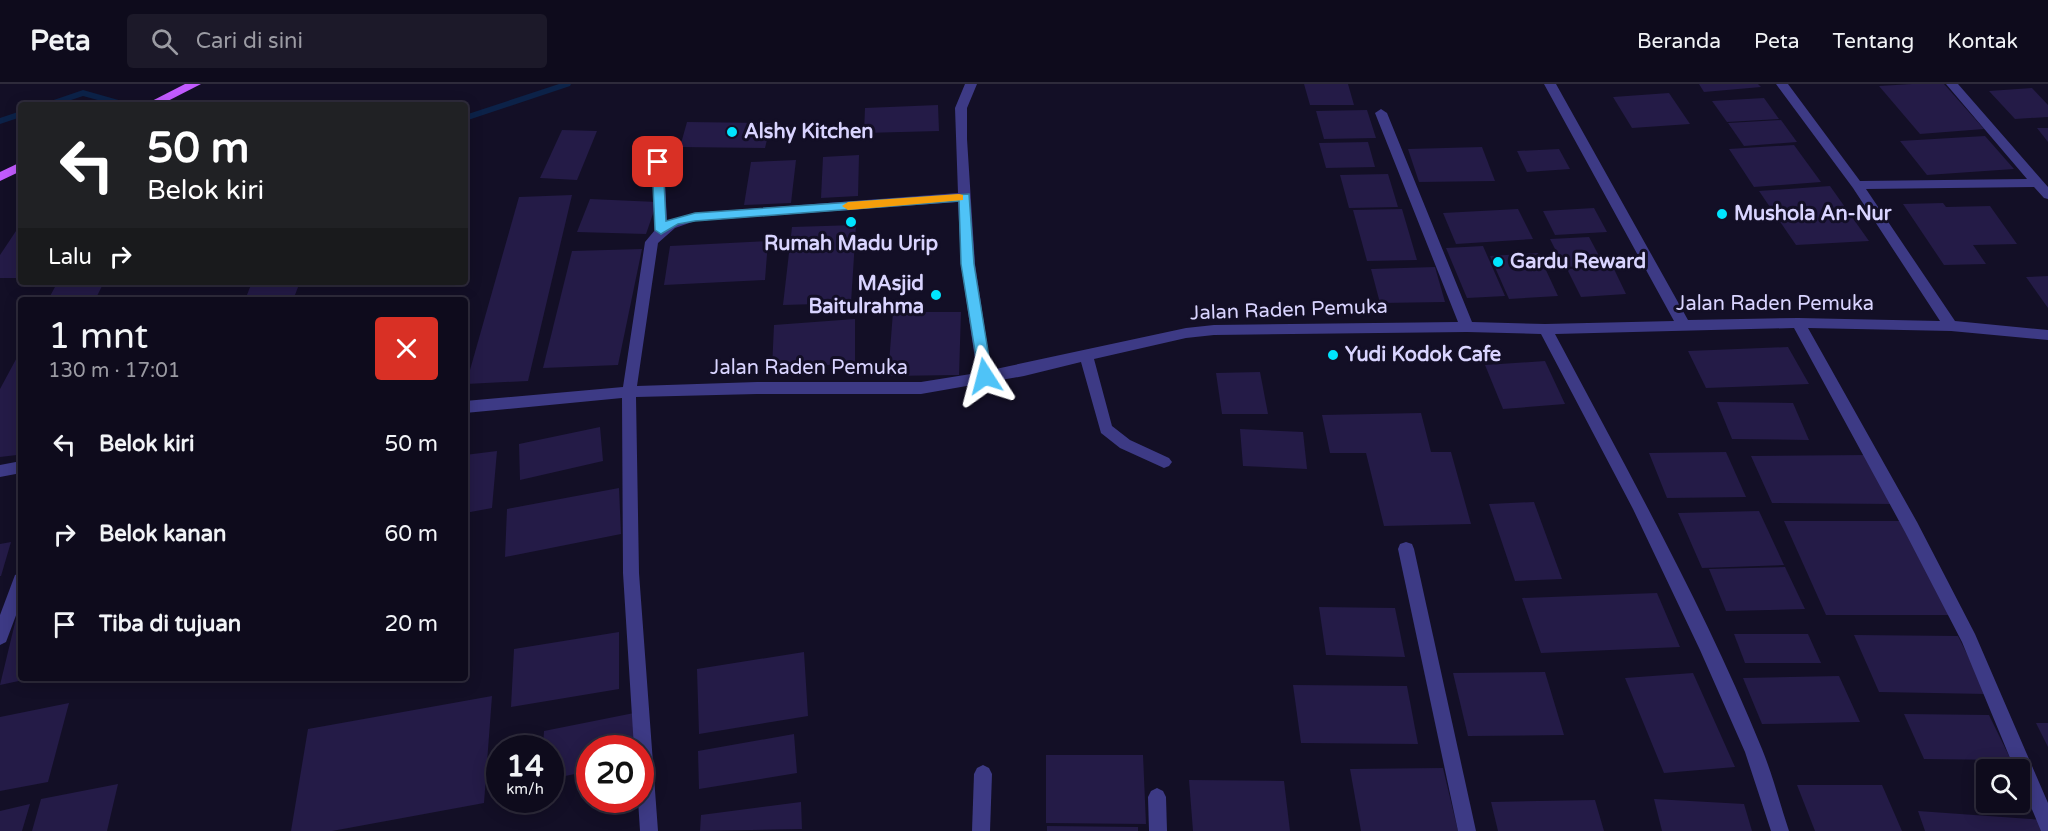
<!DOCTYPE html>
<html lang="id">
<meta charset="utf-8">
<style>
:root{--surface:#0e0b1c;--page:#1c1929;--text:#f1f3f6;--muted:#9b9ba3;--line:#2e2b3b}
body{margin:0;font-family:"Varela Round",sans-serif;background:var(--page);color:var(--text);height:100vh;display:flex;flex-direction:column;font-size:22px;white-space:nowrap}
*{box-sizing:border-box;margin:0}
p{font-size:20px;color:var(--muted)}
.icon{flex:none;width:33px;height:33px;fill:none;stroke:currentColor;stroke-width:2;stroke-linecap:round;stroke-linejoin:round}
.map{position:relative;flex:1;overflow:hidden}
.side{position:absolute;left:18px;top:213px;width:450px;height:384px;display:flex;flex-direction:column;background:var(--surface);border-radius:6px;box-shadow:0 3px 15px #0003,0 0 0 2px var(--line)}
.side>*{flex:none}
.top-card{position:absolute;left:18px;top:18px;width:450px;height:183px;border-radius:6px;box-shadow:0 3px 15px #0003,0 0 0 2px var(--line);background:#202124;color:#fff;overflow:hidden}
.buttons{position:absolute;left:1976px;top:675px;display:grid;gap:12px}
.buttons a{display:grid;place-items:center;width:54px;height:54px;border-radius:6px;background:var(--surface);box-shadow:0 3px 15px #0003,0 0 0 2px var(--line);font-size:30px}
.speed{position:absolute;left:486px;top:651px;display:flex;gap:12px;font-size:30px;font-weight:700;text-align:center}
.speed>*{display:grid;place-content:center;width:78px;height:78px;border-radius:50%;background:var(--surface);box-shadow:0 3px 15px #0003,0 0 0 2px var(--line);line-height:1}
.speed small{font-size:15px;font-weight:400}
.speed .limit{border:9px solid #d22;background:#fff;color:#111}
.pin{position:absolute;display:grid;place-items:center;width:51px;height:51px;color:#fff;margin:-26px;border-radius:12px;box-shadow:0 3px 9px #0006}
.me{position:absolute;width:66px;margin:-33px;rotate:351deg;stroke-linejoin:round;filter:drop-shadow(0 0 4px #0008)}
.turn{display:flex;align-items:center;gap:21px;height:126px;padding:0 30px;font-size:27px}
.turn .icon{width:78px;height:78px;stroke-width:2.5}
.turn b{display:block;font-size:42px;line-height:51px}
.then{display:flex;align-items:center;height:57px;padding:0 30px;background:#0003;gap:12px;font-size:22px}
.round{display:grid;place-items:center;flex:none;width:63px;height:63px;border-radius:6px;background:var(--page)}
.headline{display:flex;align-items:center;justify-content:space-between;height:102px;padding:0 30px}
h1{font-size:36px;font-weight:600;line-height:45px}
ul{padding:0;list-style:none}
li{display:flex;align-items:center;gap:18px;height:90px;padding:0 30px}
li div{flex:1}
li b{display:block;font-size:22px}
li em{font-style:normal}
header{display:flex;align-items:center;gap:36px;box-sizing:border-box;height:84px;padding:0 30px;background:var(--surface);border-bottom:2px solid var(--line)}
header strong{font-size:28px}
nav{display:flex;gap:33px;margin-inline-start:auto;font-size:21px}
.search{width:420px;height:54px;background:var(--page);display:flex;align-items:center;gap:15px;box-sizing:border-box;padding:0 21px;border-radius:6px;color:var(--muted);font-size:22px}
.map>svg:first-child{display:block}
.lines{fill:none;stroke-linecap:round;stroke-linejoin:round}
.stream{fill:#0c2248;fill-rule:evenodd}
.building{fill:#241b47}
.minor{fill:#3d3a85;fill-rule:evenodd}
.major{fill:#c25bff;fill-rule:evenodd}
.route{fill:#4fc3f7;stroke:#337fa1;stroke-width:1.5}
.slow{fill:#f59e0b}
.poi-dot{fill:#00e5ff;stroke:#130f26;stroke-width:2}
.labels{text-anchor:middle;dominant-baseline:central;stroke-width:6;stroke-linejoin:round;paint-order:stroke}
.poi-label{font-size:20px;font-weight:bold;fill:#d9d4ff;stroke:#130f26;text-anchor:start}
.street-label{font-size:20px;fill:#d9d4ff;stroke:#130f26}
</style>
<header>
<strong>Peta</strong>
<div class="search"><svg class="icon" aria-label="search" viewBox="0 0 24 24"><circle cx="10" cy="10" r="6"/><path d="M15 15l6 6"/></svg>Cari di sini</div>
<nav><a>Beranda</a><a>Peta</a><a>Tentang</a><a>Kontak</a></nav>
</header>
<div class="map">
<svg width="2048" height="747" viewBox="0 0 2048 747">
<rect width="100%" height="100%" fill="#130f26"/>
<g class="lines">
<g class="stream">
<polygon points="559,0 571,0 570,2 465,37 465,31"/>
<polygon points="83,6 129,19 130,21 116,21 83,12 56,21 44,21 45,19"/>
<polygon points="21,27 21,33 0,40 0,34"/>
</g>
</g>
<g class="building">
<polygon points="1304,0 1348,0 1354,21 1310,21"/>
<polygon points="1699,0 1758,0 1761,3 1704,8"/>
<polygon points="1912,0 1944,0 1984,45 1920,50 1879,2"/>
<polygon points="2032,4 2048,21 2048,33 2015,35 1989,7"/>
<polygon points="1669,9 1690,40 1632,44 1613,13"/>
<polygon points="1764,14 1779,35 1727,38 1712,17"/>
<polygon points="938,21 939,47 864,49 865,24"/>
<polygon points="1367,26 1376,54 1324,55 1316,27"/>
<polygon points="1781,36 1797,58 1744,62 1728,39"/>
<polygon points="687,38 771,39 765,64 680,63"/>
<polygon points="2037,44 2048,44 2048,58"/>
<polygon points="562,46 597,47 577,96 540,94"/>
<polygon points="1985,52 2014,85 1927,91 1900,57"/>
<polygon points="1368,58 1375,83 1326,84 1319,59"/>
<polygon points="1794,61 1821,98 1754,103 1729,65"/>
<polygon points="1482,63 1495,97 1419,98 1408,65"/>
<polygon points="1559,65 1570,85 1527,88 1517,67"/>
<polygon points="859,71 858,112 821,114 823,73"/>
<polygon points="796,76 791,119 744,121 751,78"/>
<polygon points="1388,90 1398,123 1349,124 1340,91"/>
<polygon points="1830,102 1869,157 1796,161 1759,107"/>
<polygon points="572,111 528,297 466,300 519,113"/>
<polygon points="590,115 657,118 646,150 577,148"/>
<polygon points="1943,119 1946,123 1990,122 2017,160 1973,161 1986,180 1944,181 1903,120"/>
<polygon points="1594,124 1607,148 1555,151 1543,127"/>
<polygon points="1402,125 1417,176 1367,177 1353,126"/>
<polygon points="1518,125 1533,155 1456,160 1443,129"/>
<polygon points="856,141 851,219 783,221 792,143"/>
<polygon points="18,144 21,144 21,194 0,194 0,171"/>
<polygon points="1589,153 1604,181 1564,183 1550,155"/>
<polygon points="768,157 765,196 664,201 670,162"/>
<polygon points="1483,162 1505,212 1467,214 1446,164"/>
<polygon points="642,165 618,281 543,284 572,167"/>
<polygon points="1538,169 1558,212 1509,215 1490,172"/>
<polygon points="1435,183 1445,218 1380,219 1371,185"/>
<polygon points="1613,183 1626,210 1581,213 1567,185"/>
<polygon points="2048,192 2048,224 2026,193"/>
<polygon points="102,198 104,198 95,216 48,216 56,201"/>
<polygon points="252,198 300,198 293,216 245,216"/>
<polygon points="893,228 961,228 959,291 888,292"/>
<polygon points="855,235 855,279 772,285 774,241"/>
<polygon points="1788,263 1809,300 1706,304 1688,267"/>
<polygon points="21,266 21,363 17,371 0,373 0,305"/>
<polygon points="1545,277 1565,320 1503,325 1485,281"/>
<polygon points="1260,288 1268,330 1222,330 1216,289"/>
<polygon points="1717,318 1793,319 1809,356 1732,355"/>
<polygon points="1421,329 1431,368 1451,368 1471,440 1384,442 1366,369 1330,369 1322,331"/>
<polygon points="600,343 603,377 520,396 519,360"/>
<polygon points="1240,345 1303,348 1307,385 1243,382"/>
<polygon points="497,367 492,424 465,429 465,371"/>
<polygon points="1726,368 1746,413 1667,414 1649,369"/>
<polygon points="1867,371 1892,420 1772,419 1751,372"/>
<polygon points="619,404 621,450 505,473 507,425"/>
<polygon points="1534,418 1562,495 1515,497 1489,420"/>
<polygon points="1759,427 1784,481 1702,484 1678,429"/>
<polygon points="1784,437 1902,437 1951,531 1826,531"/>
<polygon points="11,458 1,492 0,492 0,460"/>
<polygon points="1785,483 1805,525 1726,527 1709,485"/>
<polygon points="1657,509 1680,563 1541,569 1522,514"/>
<polygon points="20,518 21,594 28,595 0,601"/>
<polygon points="1319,523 1395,524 1405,573 1326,571"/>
<polygon points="619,548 619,605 511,623 514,565"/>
<polygon points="1734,550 1808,550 1821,579 1745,579"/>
<polygon points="1854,551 1958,552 1987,610 1879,608"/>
<polygon points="804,568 808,632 699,650 697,585"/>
<polygon points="1545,588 1564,651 1468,652 1453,589"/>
<polygon points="1693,589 1735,683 1664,689 1625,594"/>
<polygon points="1839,592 1860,638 1762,640 1743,594"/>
<polygon points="1293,601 1407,602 1418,660 1301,659"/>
<polygon points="492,612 484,719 332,747 291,747 308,645"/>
<polygon points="69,619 48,698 0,707 0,633"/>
<polygon points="634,629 635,664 590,664 590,687 550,695 550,664 543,664 544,647"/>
<polygon points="1904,630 1989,631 2011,676 1924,675"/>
<polygon points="2036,639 2048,639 2048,663"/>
<polygon points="794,650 797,689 699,705 698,667"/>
<polygon points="1046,671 1143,671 1146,740 1046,739"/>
<polygon points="1443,684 1458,747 1361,747 1350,685"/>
<polygon points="1189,696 1284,697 1290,747 1193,747"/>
<polygon points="118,700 107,747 32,747 41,715"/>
<polygon points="1797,701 1882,701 1902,747 1815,747"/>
<polygon points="1654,715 1744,720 1752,747 1662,747"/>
<polygon points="1595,716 1604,747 1498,747 1491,718"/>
<polygon points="801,718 802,745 700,747 701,731"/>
<polygon points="30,720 22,747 0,747 0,727"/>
<polygon points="1918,727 2044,736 2048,747 1925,747"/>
<polygon points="1047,742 1138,743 1138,747 1047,747"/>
</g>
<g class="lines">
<g class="minor">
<path d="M965,0H977L967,24V55L975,180L991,286L1186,244L1214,241L1458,238L1375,29L1381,25L1387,29L1472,238L1545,240L1674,237L1544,0H1556L1688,236L1798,234L1940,237L1853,104L1776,0H1788L1860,97L2027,95L1946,0H1958L2048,103V115L2044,114L2034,103L1866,105L1955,237L2048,246V256L1951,247L1808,244L1917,438L1975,550L2048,719V747H2041L2019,694V686H2015L1962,558L1905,448L1794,244L1555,250C1627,386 1704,522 1762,665C1773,692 1780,720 1789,747H1771L1745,668L1700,566L1633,425L1541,250L1467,248L1214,251L1186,254L1094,275L1112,342L1130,356L1169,374L1172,378L1169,382L1164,384L1120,364L1101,349L1081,278L1024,292L921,310H757L636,313L639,489L658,747H640L638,716H640V664H634L623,489L622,314L465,329V317L623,303L645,158L655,146L654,75L658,74L664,78L667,137L695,129L958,109L955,24ZM958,118L961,180L977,289L921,298H757L637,302L658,159L675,144L695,137Z"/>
<polygon points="21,377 21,389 0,393 0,381"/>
<polygon points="1406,458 1412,460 1414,465 1476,747 1458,747 1398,465 1400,460"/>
<polygon points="21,489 21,518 6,558 0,561 0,531 15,491"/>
<polygon points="983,681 989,684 992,690 990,747 972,747 974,690 977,684"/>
<polygon points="1157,704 1163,707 1166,713 1167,747 1149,747 1148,713 1151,707"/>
</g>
<g class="major">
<polygon points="185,0 201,0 160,21 144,21"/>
<polygon points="21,78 21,87 0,97 0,88"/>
</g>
</g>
<polygon class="route" points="658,74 663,78 666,137 695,129 969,110 974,180 992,292 990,295 985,297 979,292 961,180 959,117 695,137 678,140 661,150 655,146 652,78"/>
<polygon class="slow" points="959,110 963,111 963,116 848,126 842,122 848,118"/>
<g class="poi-dot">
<circle cx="732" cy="48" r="6"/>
<circle cx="1722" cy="130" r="6"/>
<circle cx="851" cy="138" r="6"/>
<circle cx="1498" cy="178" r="6"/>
<circle cx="936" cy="211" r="6"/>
<circle cx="1333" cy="271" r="6"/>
</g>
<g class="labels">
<g class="poi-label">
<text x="744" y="48">Alshy Kitchen</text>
<text x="1734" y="130">Mushola An-Nur</text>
<text x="851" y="160" text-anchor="middle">Rumah Madu Urip</text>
<text x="1510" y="178">Gardu Reward</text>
<text x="924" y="200" text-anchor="end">MAsjid<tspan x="924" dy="23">Baitulrahma</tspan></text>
<text x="1345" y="271">Yudi Kodok Cafe</text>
</g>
<g class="street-label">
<text x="1775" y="220">Jalan Raden Pemuka</text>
<text transform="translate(1289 226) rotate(-2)">Jalan Raden Pemuka</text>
<text x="809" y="284">Jalan Raden Pemuka</text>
</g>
</g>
</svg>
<div class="buttons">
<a><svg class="icon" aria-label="search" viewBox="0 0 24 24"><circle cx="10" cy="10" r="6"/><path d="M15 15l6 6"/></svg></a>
</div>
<div class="speed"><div>14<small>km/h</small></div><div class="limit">20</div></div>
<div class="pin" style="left:658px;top:78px;background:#d93025"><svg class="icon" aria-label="arrive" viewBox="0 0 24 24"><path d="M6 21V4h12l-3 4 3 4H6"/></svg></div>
<svg class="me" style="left:985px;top:292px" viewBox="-20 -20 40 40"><path d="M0-17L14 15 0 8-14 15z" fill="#4fc3f7" stroke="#fff" stroke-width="4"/></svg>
<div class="top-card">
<div class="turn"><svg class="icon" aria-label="left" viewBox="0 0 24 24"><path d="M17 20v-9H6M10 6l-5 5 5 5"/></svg><div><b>50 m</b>Belok kiri</div></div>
<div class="then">Lalu<svg class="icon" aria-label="right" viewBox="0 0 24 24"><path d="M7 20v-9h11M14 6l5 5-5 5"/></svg></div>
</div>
<section class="side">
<div class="headline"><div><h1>1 mnt</h1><p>130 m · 17:01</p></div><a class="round" style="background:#d93025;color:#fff"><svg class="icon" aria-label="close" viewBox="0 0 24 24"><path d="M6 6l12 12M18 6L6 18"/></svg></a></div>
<ul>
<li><svg class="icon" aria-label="left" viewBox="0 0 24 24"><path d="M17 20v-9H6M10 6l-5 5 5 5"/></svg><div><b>Belok kiri</b></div><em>50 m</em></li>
<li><svg class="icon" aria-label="right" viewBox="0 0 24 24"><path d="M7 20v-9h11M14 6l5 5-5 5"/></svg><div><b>Belok kanan</b></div><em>60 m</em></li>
<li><svg class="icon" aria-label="arrive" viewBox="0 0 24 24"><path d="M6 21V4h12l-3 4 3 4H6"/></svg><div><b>Tiba di tujuan</b></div><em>20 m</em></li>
</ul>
</section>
</div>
